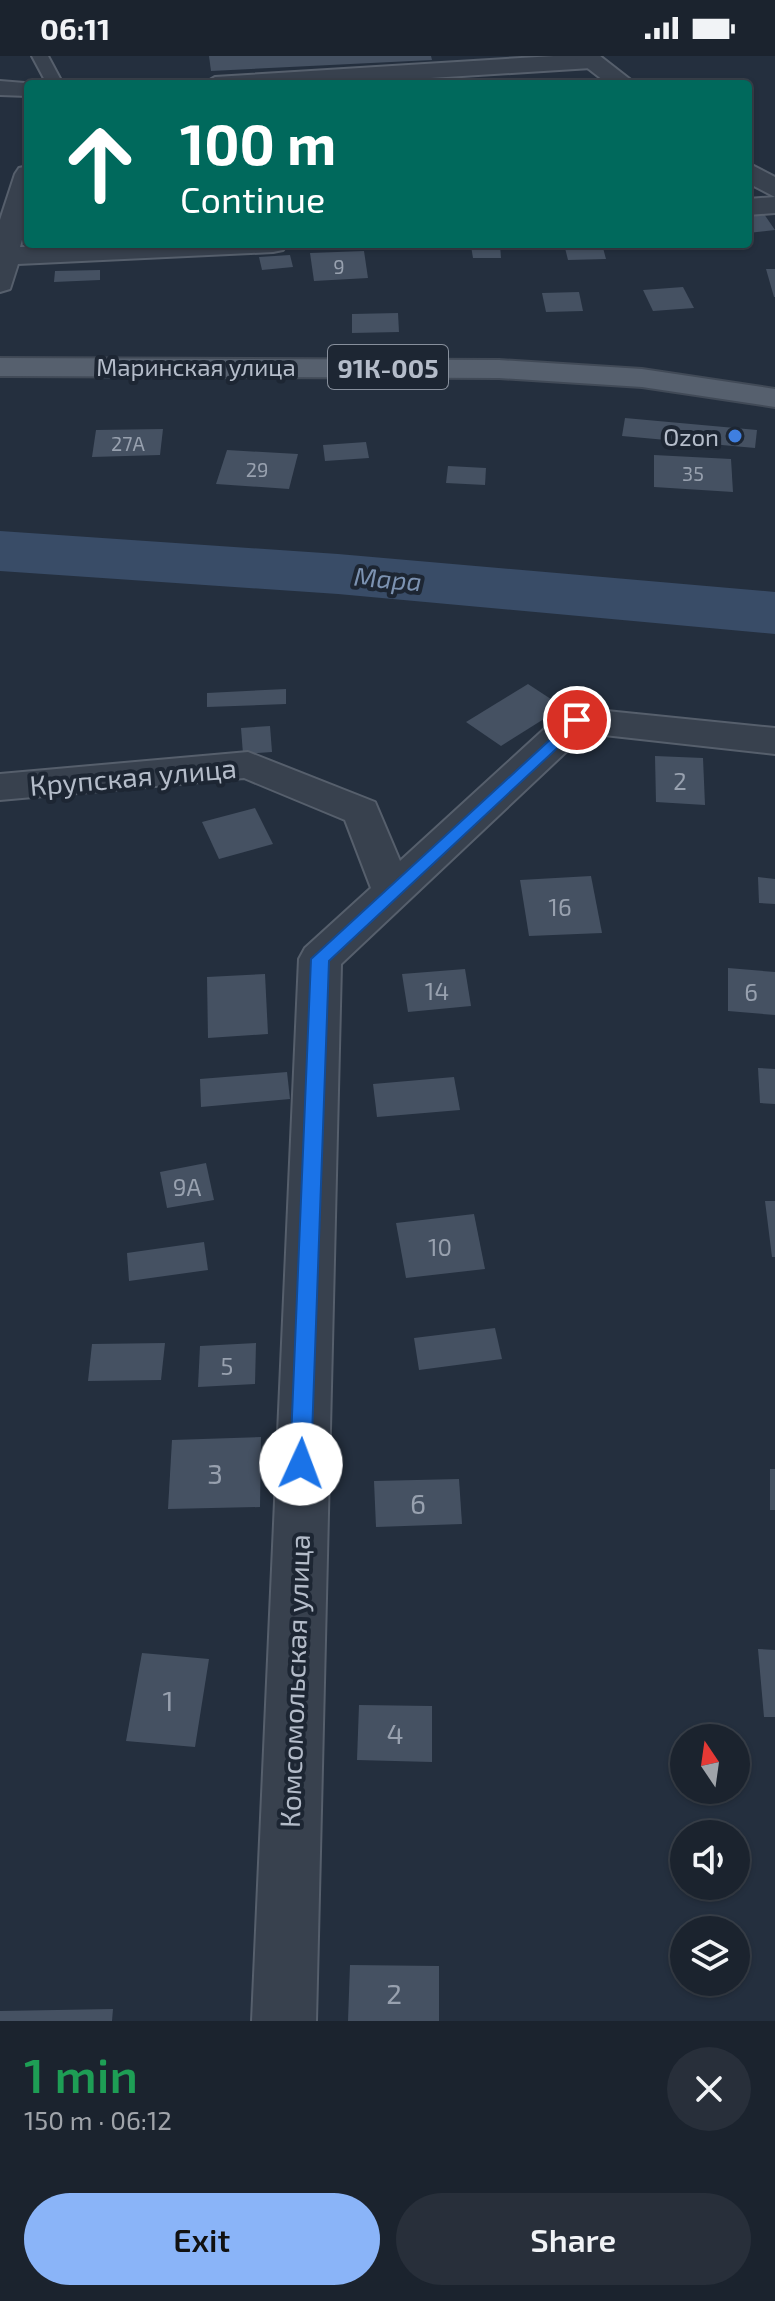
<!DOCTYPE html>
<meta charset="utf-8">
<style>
:root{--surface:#1b232e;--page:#282f3a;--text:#f1f3f6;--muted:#a0a4aa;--line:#39404a;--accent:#8ab4f8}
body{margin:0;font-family:"Exo 2",sans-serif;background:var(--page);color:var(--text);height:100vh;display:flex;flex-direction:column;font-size:30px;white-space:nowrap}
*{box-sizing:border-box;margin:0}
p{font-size:26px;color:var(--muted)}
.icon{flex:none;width:44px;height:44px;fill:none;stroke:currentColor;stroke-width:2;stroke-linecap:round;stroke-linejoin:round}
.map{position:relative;height:1965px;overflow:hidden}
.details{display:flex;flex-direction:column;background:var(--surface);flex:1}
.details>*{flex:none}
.top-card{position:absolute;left:24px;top:24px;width:728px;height:168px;border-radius:8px;box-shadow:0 2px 6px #0004,0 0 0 2px var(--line);background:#00695c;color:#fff;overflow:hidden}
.needle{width:52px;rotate:347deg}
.tools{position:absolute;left:670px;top:1668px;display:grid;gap:16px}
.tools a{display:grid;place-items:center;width:80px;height:80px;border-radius:50%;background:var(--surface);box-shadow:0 2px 6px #0004,0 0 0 2px var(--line);font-size:40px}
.pin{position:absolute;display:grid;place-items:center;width:68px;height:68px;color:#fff;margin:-34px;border:4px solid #fff;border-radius:50%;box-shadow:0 2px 8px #0007}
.me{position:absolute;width:88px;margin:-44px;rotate:2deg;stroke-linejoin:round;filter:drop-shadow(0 0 6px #0008)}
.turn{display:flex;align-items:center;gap:28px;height:168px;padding:0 24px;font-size:36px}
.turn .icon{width:104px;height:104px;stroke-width:2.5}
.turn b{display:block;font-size:56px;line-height:68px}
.round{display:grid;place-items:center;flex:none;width:84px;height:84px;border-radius:42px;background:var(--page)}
.summary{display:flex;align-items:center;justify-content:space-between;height:136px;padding:0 24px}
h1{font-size:48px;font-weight:600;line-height:60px;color:#1e9e55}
.button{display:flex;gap:16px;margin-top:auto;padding:16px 24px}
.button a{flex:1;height:92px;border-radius:48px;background:var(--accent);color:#111;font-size:32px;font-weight:600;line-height:92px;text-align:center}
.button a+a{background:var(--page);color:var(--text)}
.status{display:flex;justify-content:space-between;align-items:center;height:56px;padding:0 40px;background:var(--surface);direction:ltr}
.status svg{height:22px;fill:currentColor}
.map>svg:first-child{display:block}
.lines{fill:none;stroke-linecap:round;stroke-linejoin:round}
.river{fill:#394c67;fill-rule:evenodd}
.building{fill:#455162}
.service-casing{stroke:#565f6c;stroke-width:4}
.minor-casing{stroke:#565f6c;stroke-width:4}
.tertiary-casing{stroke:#565f6c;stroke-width:4}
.primary-casing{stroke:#414a57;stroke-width:4}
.service{fill:#38414e;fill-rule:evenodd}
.minor{fill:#38414e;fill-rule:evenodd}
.tertiary{fill:#38414e;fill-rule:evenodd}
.primary{fill:#56606e;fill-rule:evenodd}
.route{fill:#1a73e8;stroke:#114b97;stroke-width:2}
.shop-dot{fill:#3f7fe0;stroke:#1d2633;stroke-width:3}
.labels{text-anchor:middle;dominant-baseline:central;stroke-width:8;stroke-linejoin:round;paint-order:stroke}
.far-number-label{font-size:20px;fill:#98a1af}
.far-street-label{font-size:24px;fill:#b4bcc9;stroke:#1d2633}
.far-poi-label{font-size:24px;fill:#b4bcc9;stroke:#1d2633;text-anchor:end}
.number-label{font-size:24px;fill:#98a1af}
.shield{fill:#1d2633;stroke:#878f9c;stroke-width:2}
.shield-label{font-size:26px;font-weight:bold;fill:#b4bcc9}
.far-water-label{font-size:26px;font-style:italic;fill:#7c92b1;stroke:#1d2633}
.street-label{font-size:28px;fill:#b4bcc9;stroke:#1d2633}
.near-number-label{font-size:28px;fill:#98a1af}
</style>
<div class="status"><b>06:11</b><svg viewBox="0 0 49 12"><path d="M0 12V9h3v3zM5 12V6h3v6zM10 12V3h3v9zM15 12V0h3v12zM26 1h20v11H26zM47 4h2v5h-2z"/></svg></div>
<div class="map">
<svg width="775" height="1965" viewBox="0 0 775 1965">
<rect width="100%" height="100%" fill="#242f3e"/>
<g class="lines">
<polygon class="river" points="0,475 338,498 775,536 775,578 338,538 0,515"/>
</g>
<g class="building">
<polygon points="209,0 431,0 432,4 211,15"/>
<polygon points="764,158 775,174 748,177 748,160"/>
<polygon points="564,188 602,188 606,203 568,204"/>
<polygon points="500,189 501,202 473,202 471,190"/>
<polygon points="364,195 368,222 314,225 310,197"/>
<polygon points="290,199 293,211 262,214 259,201"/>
<polygon points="766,213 775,213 775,241 774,241"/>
<polygon points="100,214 100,224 54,226 55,215"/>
<polygon points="683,231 694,252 653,255 643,234"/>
<polygon points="579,236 583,255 546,256 542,237"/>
<polygon points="398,257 399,276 352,277 352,258"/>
<polygon points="625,362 757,374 755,392 622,380"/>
<polygon points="163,373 160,399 92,401 96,374"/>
<polygon points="366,386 369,402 325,405 323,389"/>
<polygon points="227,394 298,398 289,433 216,428"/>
<polygon points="654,399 731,403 733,436 654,431"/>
<polygon points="448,410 486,412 485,429 446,427"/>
<polygon points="528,628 563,651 501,690 466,666"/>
<polygon points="286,633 286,648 207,651 207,637"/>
<polygon points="270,670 272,696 243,698 241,672"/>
<polygon points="655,700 703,702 705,749 656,746"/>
<polygon points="255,752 273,788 219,803 202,766"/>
<polygon points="591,820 602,877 529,880 520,824"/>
<polygon points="758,821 775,823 775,848 759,847"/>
<polygon points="728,912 775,916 775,959 728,955"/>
<polygon points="465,913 471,950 408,956 402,918"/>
<polygon points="265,918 268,978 208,982 207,921"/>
<polygon points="758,1012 775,1013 775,1048 760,1047"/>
<polygon points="287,1016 290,1043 201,1051 200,1023"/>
<polygon points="454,1021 460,1054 377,1061 373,1028"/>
<polygon points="206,1107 214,1144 167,1152 160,1116"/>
<polygon points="765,1145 775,1145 775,1201 772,1201"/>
<polygon points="474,1158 485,1213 406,1222 396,1167"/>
<polygon points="204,1186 208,1214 129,1225 127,1197"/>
<polygon points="495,1272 502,1303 419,1314 414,1282"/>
<polygon points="165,1287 161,1324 88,1325 92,1288"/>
<polygon points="256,1287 255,1328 198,1331 200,1290"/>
<polygon points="261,1381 260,1451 168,1453 172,1384"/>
<rect x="770" y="1413" width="5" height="41"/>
<polygon points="459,1423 462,1468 376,1471 374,1425"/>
<polygon points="758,1593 775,1594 775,1661 764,1661"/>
<polygon points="142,1597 209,1603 195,1691 126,1685"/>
<polygon points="359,1649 432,1650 432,1706 357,1704"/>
<polygon points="350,1909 439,1910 439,1965 348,1965"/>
<polygon points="113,1953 112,1965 0,1965 0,1955"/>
</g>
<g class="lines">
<g class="service-casing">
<polygon id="service" points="32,0 48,0 63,28 47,28"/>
</g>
<g class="minor-casing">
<g id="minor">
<polygon points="554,0 600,0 603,5 591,12 335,28 203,28 215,21"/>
<polygon points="0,25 37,28 28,28 28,40 0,39"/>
<polygon points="28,110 28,162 20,191 287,188 283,194 273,196 18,208 10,233 0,236 0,164 15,118 19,112"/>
<polygon points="775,141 775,157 748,159 748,143"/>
<polygon points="577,652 775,672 775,698 586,677 341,908 316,1965 252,1965 299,903 305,892 371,832 345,764 244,722 0,744 0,718 248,696 375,746 400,805 564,655"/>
</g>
</g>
<g class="tertiary-casing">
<g id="tertiary">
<polygon points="572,0 600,0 636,28 608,28"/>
<polygon points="748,107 775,121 775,141 748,127"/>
</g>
</g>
<g class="primary-casing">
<polygon id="primary" points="0,302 499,304 642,313 775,333 775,351 642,331 499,322 0,320"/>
</g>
<use href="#service" class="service"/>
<use href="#minor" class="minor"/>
<use href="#tertiary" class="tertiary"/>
<use href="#primary" class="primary"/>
</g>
<polygon class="route" points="577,659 583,661 583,668 329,905 311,1408 308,1415 301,1418 293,1415 290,1408 311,903"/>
<circle class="shop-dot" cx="735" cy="380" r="8"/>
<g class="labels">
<g class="far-number-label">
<text x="339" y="210">9</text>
<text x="128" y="387">27А</text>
<text x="257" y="413">29</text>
<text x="693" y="417">35</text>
</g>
<g class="far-street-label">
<text x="196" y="310">Маринская улица</text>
</g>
<g class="far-poi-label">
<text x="719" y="380">Ozon</text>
</g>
<g class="number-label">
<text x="680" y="724">2</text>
<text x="560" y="850">16</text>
<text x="437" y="934">14</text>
<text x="751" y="935">6</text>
<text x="187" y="1130">9А</text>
<text x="440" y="1190">10</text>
<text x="227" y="1309">5</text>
</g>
<rect class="shield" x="328" y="289" width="120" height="44" rx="6"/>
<g class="shield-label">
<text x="388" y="311">91К-005</text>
</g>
<g class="far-water-label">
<text transform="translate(388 522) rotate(5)">Мара</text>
</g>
<g class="street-label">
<text transform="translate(133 720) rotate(-5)">Крупская улица</text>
<text transform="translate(294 1625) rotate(-88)">Комсомольская улица</text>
</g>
<g class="near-number-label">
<text x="215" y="1417">3</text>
<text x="418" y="1447">6</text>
<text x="168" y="1644">1</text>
<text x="395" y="1677">4</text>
<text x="394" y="1937">2</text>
</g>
</g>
</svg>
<div class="tools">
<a><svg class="needle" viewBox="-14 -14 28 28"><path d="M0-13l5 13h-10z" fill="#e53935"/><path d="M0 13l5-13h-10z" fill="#a0a4aa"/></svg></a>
<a><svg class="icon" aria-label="sound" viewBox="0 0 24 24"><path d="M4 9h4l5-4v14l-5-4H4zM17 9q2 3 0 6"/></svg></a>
<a><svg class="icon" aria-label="layers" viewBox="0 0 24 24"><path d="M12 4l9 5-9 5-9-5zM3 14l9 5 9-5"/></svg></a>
</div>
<div class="pin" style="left:577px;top:664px;background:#d93025"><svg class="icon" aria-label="arrive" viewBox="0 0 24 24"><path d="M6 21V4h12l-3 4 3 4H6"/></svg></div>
<svg class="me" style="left:301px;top:1408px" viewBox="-20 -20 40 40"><circle r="19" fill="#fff"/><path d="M0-13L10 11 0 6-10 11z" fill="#1a73e8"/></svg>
<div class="top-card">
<div class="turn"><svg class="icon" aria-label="ahead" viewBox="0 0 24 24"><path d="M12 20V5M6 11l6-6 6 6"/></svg><div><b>100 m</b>Continue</div></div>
</div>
</div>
<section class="details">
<div class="summary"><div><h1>1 min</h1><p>150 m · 06:12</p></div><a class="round"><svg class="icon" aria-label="close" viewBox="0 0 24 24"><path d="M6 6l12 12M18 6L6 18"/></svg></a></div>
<div class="button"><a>Exit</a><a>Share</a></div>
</section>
